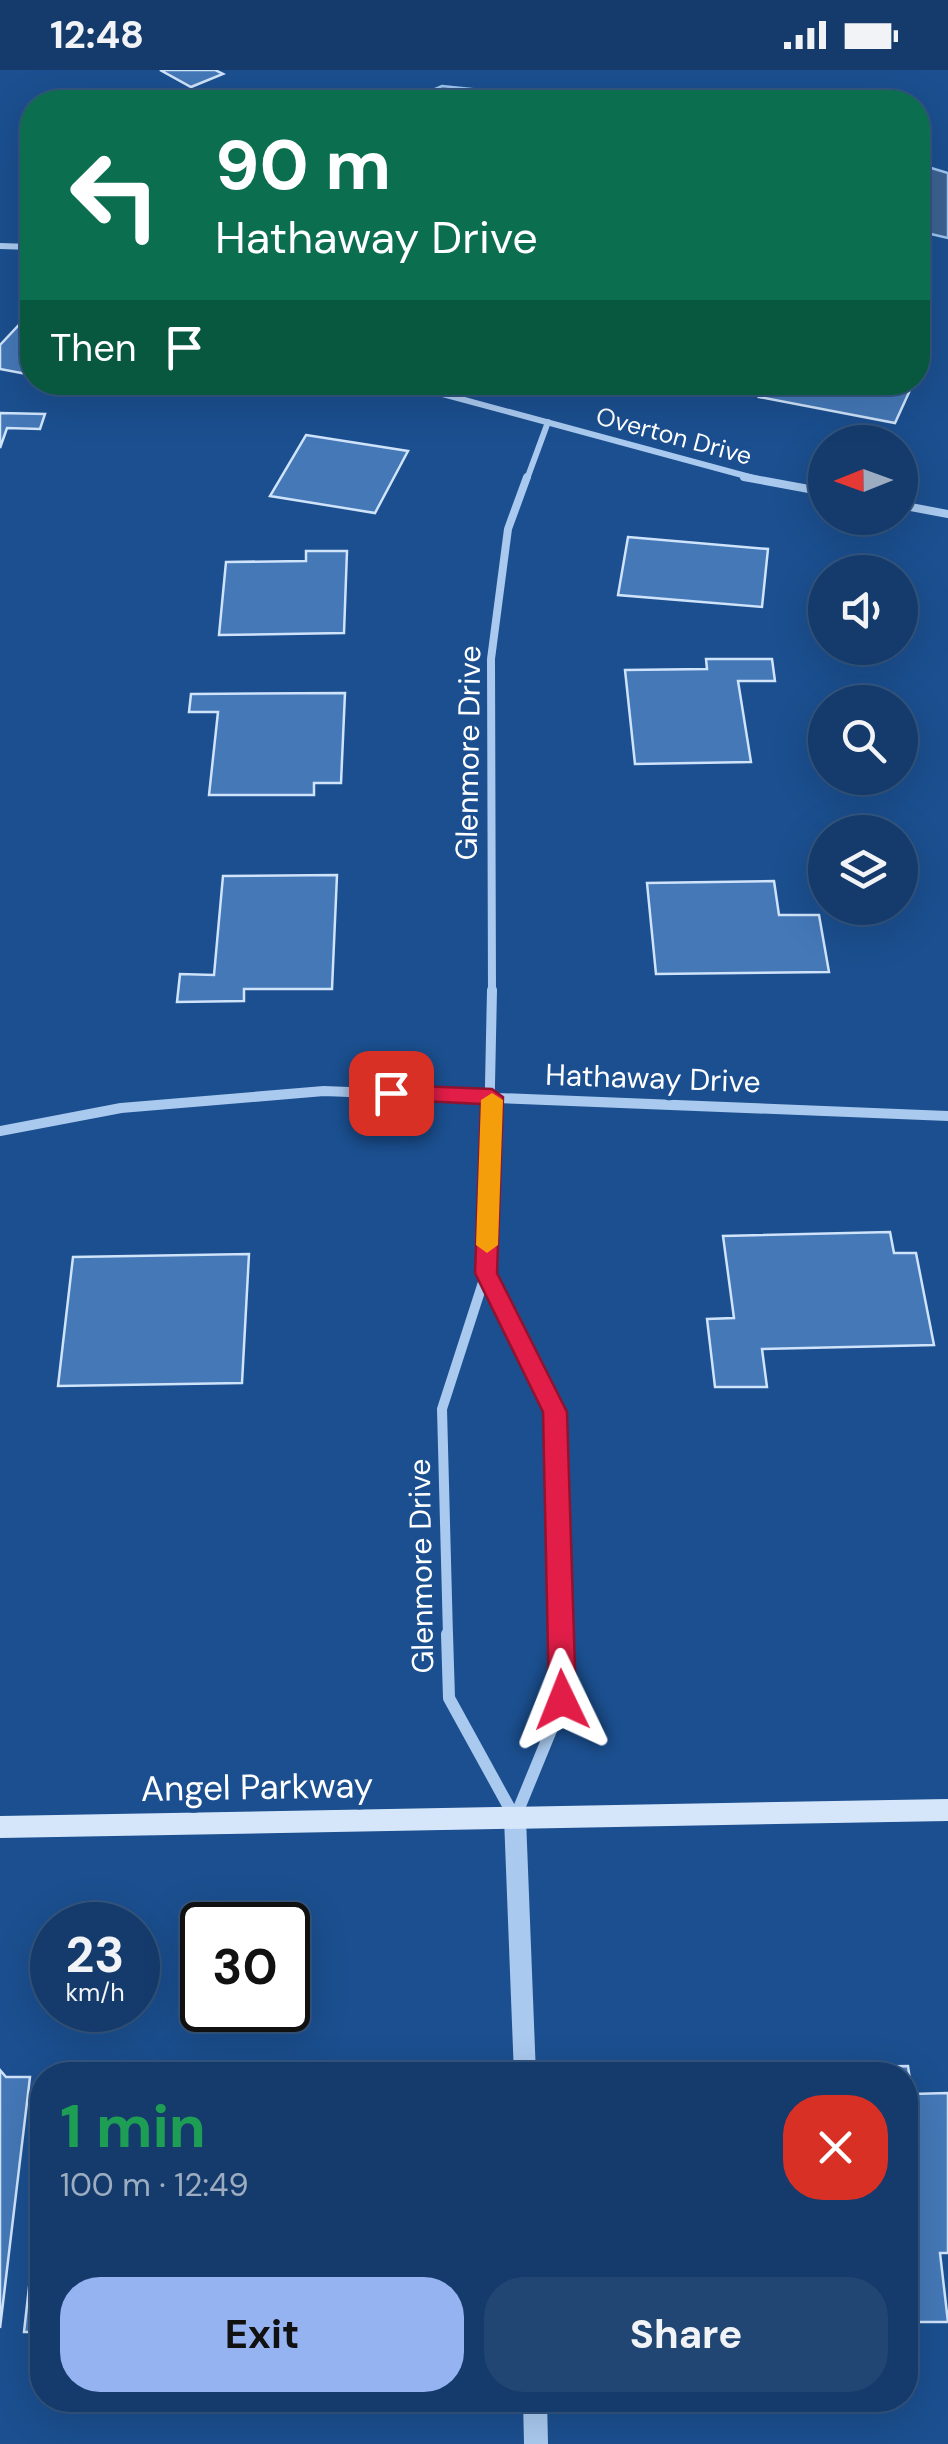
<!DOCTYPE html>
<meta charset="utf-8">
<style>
:root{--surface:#143b6b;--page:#214673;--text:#f1f3f6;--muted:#9dadc1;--line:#33557e;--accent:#95b2f1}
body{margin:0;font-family:"DM Sans",sans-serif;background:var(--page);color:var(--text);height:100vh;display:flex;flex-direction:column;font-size:38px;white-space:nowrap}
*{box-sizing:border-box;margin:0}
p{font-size:32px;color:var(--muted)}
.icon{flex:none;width:55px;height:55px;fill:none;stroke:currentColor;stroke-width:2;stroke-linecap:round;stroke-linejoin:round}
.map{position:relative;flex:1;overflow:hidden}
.details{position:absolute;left:30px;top:1992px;width:888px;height:350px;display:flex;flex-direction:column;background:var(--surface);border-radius:40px;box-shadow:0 10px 40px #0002,0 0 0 2px var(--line)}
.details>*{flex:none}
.hud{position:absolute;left:20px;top:20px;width:910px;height:305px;border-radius:40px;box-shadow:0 10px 40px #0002,0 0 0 2px var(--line);background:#0b6e4f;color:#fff;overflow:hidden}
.needle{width:65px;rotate:269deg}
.buttons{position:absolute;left:808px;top:355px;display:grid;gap:20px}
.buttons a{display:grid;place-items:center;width:110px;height:110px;border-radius:50%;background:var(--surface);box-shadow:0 10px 40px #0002,0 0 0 2px var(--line);font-size:50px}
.speed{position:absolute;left:30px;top:1832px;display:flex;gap:20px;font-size:50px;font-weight:700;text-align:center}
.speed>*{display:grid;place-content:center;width:130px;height:130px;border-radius:50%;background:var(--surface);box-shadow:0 10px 40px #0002,0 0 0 2px var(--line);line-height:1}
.speed small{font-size:25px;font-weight:400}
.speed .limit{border:5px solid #111;border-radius:15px;background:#fff;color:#111}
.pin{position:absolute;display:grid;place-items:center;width:85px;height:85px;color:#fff;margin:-42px;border-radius:20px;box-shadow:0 5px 15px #0006}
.me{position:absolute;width:110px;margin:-55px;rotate:358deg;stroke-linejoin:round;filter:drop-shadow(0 0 8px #0008)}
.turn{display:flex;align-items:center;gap:35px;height:210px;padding:0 30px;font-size:45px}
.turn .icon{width:130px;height:130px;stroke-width:2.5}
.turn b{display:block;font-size:70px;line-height:85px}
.then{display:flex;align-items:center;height:95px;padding:0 30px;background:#0003;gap:20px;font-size:38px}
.round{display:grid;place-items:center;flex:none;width:105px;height:105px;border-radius:40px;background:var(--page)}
.head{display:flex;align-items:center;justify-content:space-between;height:170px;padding:0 30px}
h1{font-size:60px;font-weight:700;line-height:75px;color:#1e9e55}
.primary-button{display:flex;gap:20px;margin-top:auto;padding:20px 30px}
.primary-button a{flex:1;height:115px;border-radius:40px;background:var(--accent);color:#111;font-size:40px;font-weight:700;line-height:115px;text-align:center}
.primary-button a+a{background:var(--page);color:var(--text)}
.status{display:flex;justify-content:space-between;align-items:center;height:70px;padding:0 50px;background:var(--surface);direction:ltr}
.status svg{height:28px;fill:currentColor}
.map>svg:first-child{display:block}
.water{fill:#3c6290;stroke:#9cc4f0;stroke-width:2.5}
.building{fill:#4478b7;stroke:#cfe3fa;stroke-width:2.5}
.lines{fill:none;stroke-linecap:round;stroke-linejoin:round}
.minor-far3{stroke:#a9c9ee;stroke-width:6}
.minor-far2{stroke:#a9c9ee;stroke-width:8}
.minor-far1{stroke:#a9c9ee;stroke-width:10}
.minor{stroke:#a9c9ee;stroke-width:12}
.tertiary{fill:#a9c9ee;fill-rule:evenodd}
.secondary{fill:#d6e6fa;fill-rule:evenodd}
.route{fill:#e11d48;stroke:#92132f;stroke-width:2.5}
.slow{fill:#f59e0b}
.labels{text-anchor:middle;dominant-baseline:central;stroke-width:9;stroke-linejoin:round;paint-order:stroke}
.far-street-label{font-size:25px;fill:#fff;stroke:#1b4f8f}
.street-label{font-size:30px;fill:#fff;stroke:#1b4f8f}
.near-street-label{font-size:35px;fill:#fff;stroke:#1b4f8f}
</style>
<div class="status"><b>12:48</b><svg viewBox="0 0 49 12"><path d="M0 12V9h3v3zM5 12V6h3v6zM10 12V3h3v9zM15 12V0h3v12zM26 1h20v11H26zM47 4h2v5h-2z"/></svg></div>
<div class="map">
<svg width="948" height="2374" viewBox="0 0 948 2374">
<rect width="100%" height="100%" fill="#1b4f8f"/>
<g class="water">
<polygon points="442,16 599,32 405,32"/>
<polygon points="918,94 948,103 948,168 918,161"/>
</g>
<g class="building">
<polygon points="160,0 215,0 223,4 191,17"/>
<polygon points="32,241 32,305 0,299 0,275"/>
<polygon points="766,312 880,312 911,318 895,353 759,327"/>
<polygon points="0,343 45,344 40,359 7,358 0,378"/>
<polygon points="306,365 408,381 375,443 270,426"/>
<polygon points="628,467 768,479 762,537 618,525"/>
<polygon points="306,481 347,481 344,563 219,565 226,492 306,491"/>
<polygon points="706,589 772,589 775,611 738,611 751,692 635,694 625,600 707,599"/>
<polygon points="345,623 341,713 314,713 314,725 209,725 218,642 189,642 191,624"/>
<polygon points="337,805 332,919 244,919 244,931 177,932 180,904 214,905 223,806"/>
<polygon points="774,811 779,845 819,845 829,902 656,904 647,813"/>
<polygon points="890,1162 894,1183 916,1183 934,1275 762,1279 767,1317 715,1317 707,1249 734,1248 723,1166"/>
<polygon points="249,1184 242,1313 58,1316 73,1187"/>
<polygon points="908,1996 912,2024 948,2023 948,2183 940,2183 948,2252 905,2252 905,2005 847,2005 846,1997"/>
<polygon points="0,2000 6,2007 30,2007 0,2258"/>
<polygon points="42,2100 42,2262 24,2262"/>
</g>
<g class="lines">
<g class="minor-far3">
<polyline points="0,176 32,177"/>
<polyline points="398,312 757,409"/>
<polyline points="527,409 548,352"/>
</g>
<g class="minor-far2">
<polyline points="744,407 825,422"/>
<polyline points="900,435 948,444"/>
<polyline points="492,922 491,589 508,459 527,407"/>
</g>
<g class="minor-far1">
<polyline points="0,1061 121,1038 324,1021 948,1046"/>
<polyline points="486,1203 492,920"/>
<polyline points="448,1566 442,1339 486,1203 555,1342 561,1566"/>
</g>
<polyline class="minor" points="447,1564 449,1628 515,1748 563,1631 561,1564"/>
<g class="tertiary">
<polygon points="515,1738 522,1741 526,1748 536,2005 514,2005 504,1748 508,1741"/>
<polygon points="523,2330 547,2330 548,2374 524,2374"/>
</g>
<polygon class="secondary" points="948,1729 948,1751 0,1768 0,1746"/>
</g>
<polygon class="route" points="391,1015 492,1019 503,1027 497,1203 567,1342 576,1630 572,1639 562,1642 553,1639 549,1630 543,1342 475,1203 481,1034 384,1029 381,1023"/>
<polygon class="slow" points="492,1023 503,1030 498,1175 487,1183 476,1175 481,1030"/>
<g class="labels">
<g class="far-street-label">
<text transform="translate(674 366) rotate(15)">Overton Drive</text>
</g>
<g class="street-label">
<text transform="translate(468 683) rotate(-89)">Glenmore Drive</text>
<text transform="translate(653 1008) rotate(2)">Hathaway Drive</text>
<text transform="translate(421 1496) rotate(-91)">Glenmore Drive</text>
</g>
<g class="near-street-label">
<text transform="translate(257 1717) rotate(-1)">Angel Parkway</text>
</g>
</g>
</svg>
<div class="buttons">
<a><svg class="needle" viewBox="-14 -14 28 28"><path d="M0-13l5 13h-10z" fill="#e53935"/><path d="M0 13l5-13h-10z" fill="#9dadc1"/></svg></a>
<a><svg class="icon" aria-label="sound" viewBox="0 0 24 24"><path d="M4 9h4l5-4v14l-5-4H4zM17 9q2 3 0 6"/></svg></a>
<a><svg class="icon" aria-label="search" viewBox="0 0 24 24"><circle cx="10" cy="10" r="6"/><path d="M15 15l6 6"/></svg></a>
<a><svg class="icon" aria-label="layers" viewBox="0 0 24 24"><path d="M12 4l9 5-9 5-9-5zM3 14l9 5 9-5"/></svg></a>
</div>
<div class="speed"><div>23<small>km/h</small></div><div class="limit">30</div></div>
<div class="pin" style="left:391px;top:1023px;background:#d93025"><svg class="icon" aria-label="arrive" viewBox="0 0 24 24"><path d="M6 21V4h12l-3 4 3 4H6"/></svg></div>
<svg class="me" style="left:562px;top:1630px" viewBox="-20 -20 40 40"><path d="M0-17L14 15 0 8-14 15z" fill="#e11d48" stroke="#fff" stroke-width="4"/></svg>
<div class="hud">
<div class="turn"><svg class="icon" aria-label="left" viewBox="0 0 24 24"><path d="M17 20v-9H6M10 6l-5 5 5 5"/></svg><div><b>90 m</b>Hathaway Drive</div></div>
<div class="then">Then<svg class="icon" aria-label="arrive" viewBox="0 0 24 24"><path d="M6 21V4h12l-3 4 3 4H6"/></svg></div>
</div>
<section class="details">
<div class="head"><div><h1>1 min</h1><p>100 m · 12:49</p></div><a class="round" style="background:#d93025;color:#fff"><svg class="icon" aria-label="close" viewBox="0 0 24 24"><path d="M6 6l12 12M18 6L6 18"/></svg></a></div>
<div class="primary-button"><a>Exit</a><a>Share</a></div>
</section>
</div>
